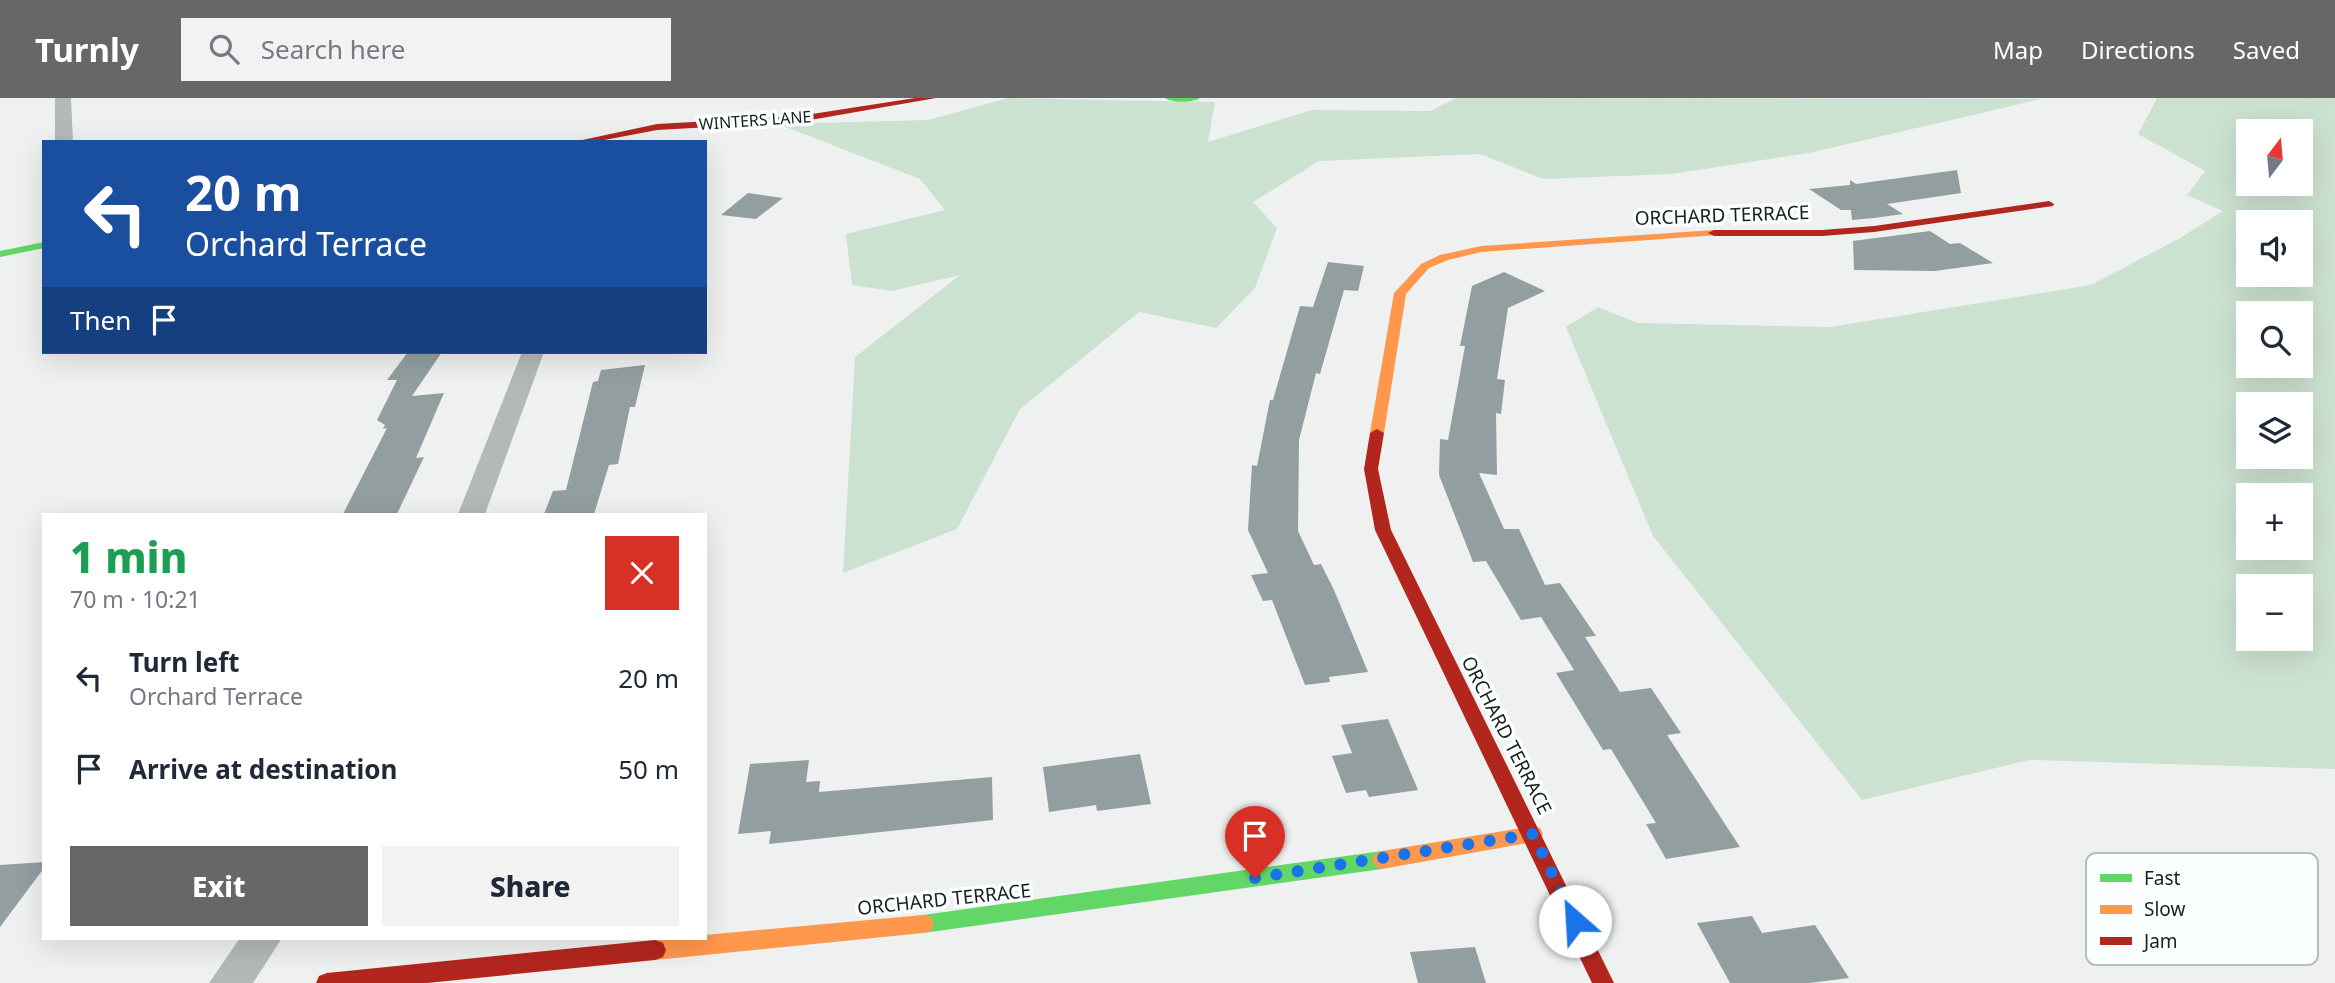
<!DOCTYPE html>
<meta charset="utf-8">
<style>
:root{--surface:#fff;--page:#f2f2f3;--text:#1f2937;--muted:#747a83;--accent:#666868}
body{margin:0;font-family:"Noto Sans",sans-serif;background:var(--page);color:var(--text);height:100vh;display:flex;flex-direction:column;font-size:26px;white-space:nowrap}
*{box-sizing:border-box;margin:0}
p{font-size:23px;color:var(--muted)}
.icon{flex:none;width:38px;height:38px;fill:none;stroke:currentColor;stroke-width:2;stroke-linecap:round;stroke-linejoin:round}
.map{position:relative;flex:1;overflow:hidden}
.drawer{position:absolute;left:42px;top:415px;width:665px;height:427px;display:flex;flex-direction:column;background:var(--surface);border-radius:0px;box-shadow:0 7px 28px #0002}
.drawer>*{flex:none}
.hud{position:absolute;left:42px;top:42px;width:665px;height:214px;border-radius:0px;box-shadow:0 7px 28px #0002;background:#1a4fa0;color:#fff;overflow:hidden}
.needle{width:46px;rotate:16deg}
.buttons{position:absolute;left:2236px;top:21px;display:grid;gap:14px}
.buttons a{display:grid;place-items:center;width:77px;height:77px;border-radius:0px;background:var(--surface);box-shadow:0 7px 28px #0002;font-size:35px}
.pin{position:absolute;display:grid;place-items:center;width:60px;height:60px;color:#fff;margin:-72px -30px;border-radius:50% 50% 50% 0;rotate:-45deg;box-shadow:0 0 7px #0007}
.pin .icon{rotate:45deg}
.me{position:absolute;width:77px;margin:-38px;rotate:334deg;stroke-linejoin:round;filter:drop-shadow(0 0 5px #0008)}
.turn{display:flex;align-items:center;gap:24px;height:147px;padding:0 28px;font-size:32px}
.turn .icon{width:91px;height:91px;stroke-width:2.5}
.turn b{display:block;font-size:49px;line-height:60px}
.then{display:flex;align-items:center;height:66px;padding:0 28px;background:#0003;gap:14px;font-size:26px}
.round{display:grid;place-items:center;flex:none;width:74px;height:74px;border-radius:0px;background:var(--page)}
.summary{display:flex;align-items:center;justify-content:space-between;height:119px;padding:0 28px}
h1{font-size:42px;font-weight:800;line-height:52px;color:#1e9e55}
.cta{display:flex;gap:14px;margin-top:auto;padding:14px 28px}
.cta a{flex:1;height:80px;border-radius:0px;background:var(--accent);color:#fff;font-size:28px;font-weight:800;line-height:80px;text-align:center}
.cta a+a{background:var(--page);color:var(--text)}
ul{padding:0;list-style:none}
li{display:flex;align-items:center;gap:21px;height:91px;padding:0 28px}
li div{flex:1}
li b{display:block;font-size:26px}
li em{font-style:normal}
header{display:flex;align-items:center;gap:42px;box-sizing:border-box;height:98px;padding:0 35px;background:var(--accent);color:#fff}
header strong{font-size:33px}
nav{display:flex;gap:38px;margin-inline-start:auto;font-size:24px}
.search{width:490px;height:63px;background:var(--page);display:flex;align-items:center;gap:18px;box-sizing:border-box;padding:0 24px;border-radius:0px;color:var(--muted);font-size:26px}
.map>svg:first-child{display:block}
.green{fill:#cce2d0;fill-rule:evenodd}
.building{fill:#929ea0}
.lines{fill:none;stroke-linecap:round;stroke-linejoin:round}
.street{fill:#b2b9b6;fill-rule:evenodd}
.fast{fill:#63d668;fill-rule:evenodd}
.slow{fill:#ff974d;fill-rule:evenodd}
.jam{fill:#b3261e;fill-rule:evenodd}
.route{stroke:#1a73e8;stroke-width:12;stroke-dasharray:0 21.6}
.labels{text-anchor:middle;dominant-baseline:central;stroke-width:7;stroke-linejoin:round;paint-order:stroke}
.far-street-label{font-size:16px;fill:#1c1e1e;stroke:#fbffff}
.street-label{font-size:19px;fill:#1c1e1e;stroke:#fbffff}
.key{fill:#fbffff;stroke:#b8bcbc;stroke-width:2}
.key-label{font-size:19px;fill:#1c1e1e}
</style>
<header>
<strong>Turnly</strong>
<div class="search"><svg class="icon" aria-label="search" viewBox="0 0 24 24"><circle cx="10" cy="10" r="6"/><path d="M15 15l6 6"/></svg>Search here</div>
<nav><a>Map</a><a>Directions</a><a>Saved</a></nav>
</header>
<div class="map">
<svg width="2335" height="885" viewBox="0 0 2335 885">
<rect width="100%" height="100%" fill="#eff1f0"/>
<g class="green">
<polygon points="1008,0 1215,4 1208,44 1312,12 1431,13 1456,0 2041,1 1809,55 1672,76 1543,81 1480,56 1319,63 1253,104 1277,130 1255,190 1216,230 1139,214 1020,311 957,431 843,475 855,259 960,177 892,193 852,187 846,136 945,112 920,81 778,26 928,22"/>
<path d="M2157,0H2335V671L2029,662L1862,702L1653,438L1566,229L1598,209L1638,225L1830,229L2091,187L2180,140L2223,113L2187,97L2205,73L2138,36ZM2249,33H2301V86H2249ZM2249,124H2301V177H2249ZM2249,215H2301V268H2249ZM2249,306H2301V359H2249ZM2249,397H2301V450H2249ZM2249,488H2301V541H2249Z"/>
</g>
<g class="building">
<polygon points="1957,72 1961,95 1887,106 1903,116 1874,120 1852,122 1851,112 1841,112 1809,91 1850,87 1850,82 1856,86"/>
<polygon points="748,95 783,100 756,121 721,117"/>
<polygon points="1930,133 1950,146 1960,145 1993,165 1935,173 1854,172 1853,143"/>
<polygon points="1328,164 1364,168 1358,193 1344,192 1320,276 1316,275 1299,342 1298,433 1314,467 1321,466 1334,492 1368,574 1329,579 1330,584 1305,587 1272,502 1263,503 1251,477 1268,475 1248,432 1252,367 1257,368 1270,302 1273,302 1300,208 1313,209"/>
<polygon points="1504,174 1545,193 1508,210 1497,281 1505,282 1501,316 1496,315 1497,377 1479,375 1504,431 1519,431 1545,487 1560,485 1596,538 1585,539 1620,594 1651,590 1681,635 1667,637 1740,749 1666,761 1646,726 1656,725 1611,651 1603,652 1556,575 1574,572 1541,519 1521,522 1486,463 1473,464 1439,377 1440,341 1448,342 1465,248 1460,248 1472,188"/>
<polygon points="408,254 442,254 412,298 444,295 416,360 424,359 397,416 343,416 387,330 383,331 385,327 377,322 397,282 387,282"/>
<polygon points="645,267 635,309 630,309 618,366 609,367 594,416 544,416 553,393 566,392 593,284 598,283 601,272"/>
<polygon points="1388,621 1418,692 1369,699 1366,692 1346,695 1332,658 1352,655 1341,627"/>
<polygon points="1140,656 1151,706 1097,713 1096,707 1049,714 1043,669"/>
<polygon points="809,662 806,684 820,683 819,694 992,679 993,722 769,746 771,733 738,736 750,666"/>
<polygon points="44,764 44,770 0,829 0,767"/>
<polygon points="1752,818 1762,835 1815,827 1849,880 1809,885 1730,885 1697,825"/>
<polygon points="1475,849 1486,885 1418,885 1410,854"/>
</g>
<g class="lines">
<g class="street">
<polygon points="55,0 71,0 73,44 55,44"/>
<polygon points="522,254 544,254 485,416 458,416"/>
<polygon points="240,840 282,840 253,885 209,885"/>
</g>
<g class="fast">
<path d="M1165,0H1200C1193,5 1172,5 1165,0Z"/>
<polygon points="44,144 44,150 0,159 0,153"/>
<polygon points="1382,753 1389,756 1392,762 1389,768 1382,771 923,835 915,833 912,826 915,819 923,817"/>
</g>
<g class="slow">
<polygon points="1714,132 1718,133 1718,137 1481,154 1448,162 1429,170 1406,196 1384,335 1377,339 1370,335 1394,195 1421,166 1440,157 1481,148"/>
<polygon points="1533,728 1540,730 1543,736 1540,742 1533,744 1382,771 1375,768 1372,762 1375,756 1382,753"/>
<polygon points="923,817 931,819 934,826 931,833 923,835 655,862 647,859 644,852 647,845 655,842 705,840 705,837"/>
</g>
<g class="jam">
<polygon points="915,0 936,0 799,24 657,32 594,44 573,44 657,26 799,18"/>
<polygon points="2049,103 2054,106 2053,108 1874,134 1822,138 1714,138 1708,135 1714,132 1822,132 1874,128"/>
<polygon points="1377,331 1384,335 1378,371 1391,432 1614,885 1592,885 1375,432 1364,371 1370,335"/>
<polygon points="655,842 663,845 666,852 663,859 655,862 427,885 316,885 319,878 327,875"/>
</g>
</g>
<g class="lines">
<polyline class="route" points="1255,780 1533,736 1575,823"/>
</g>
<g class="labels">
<g class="far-street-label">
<text transform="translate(755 22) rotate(-4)">WINTERS LANE</text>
</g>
<g class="street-label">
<text transform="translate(1722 117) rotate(-2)">ORCHARD TERRACE</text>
<text transform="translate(1507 637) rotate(63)">ORCHARD TERRACE</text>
<text transform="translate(944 801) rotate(-6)">ORCHARD TERRACE</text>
</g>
</g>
<rect x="2086" y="755" width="232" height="112" rx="10" class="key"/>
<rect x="2100" y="776" width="32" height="8" fill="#63d668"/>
<rect x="2100" y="807" width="32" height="9" fill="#ff974d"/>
<rect x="2100" y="839" width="32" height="8" fill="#b3261e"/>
<g class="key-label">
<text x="2144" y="787">Fast</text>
<text x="2144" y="818">Slow</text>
<text x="2144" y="850">Jam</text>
</g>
</svg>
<div class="buttons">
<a><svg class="needle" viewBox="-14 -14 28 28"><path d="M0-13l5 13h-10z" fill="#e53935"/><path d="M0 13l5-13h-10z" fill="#747a83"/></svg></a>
<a><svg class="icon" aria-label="sound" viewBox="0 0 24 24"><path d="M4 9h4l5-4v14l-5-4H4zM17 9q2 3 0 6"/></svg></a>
<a><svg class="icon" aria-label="search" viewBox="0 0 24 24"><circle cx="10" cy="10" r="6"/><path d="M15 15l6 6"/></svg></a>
<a><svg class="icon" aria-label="layers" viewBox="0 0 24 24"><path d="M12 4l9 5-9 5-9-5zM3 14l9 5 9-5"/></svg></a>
<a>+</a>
<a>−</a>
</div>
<div class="pin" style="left:1255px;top:780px;background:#d93025"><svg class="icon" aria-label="arrive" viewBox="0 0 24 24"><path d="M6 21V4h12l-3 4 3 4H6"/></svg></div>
<svg class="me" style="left:1575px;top:823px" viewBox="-20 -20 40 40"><circle r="19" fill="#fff"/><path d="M0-13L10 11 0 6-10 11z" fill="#1a73e8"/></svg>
<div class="hud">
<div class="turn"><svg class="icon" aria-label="left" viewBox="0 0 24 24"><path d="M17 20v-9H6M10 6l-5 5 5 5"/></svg><div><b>20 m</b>Orchard Terrace</div></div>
<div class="then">Then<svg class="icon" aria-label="arrive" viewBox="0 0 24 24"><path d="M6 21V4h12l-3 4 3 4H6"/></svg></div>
</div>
<section class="drawer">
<div class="summary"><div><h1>1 min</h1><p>70 m · 10:21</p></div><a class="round" style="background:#d93025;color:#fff"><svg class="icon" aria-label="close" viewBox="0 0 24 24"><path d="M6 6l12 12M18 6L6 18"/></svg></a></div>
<ul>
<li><svg class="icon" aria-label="left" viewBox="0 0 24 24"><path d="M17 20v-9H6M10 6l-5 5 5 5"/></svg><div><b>Turn left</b><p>Orchard Terrace</p></div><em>20 m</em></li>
<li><svg class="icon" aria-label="arrive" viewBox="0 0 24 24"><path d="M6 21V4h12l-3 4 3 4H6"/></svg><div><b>Arrive at destination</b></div><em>50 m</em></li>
</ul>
<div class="cta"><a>Exit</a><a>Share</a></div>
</section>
</div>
